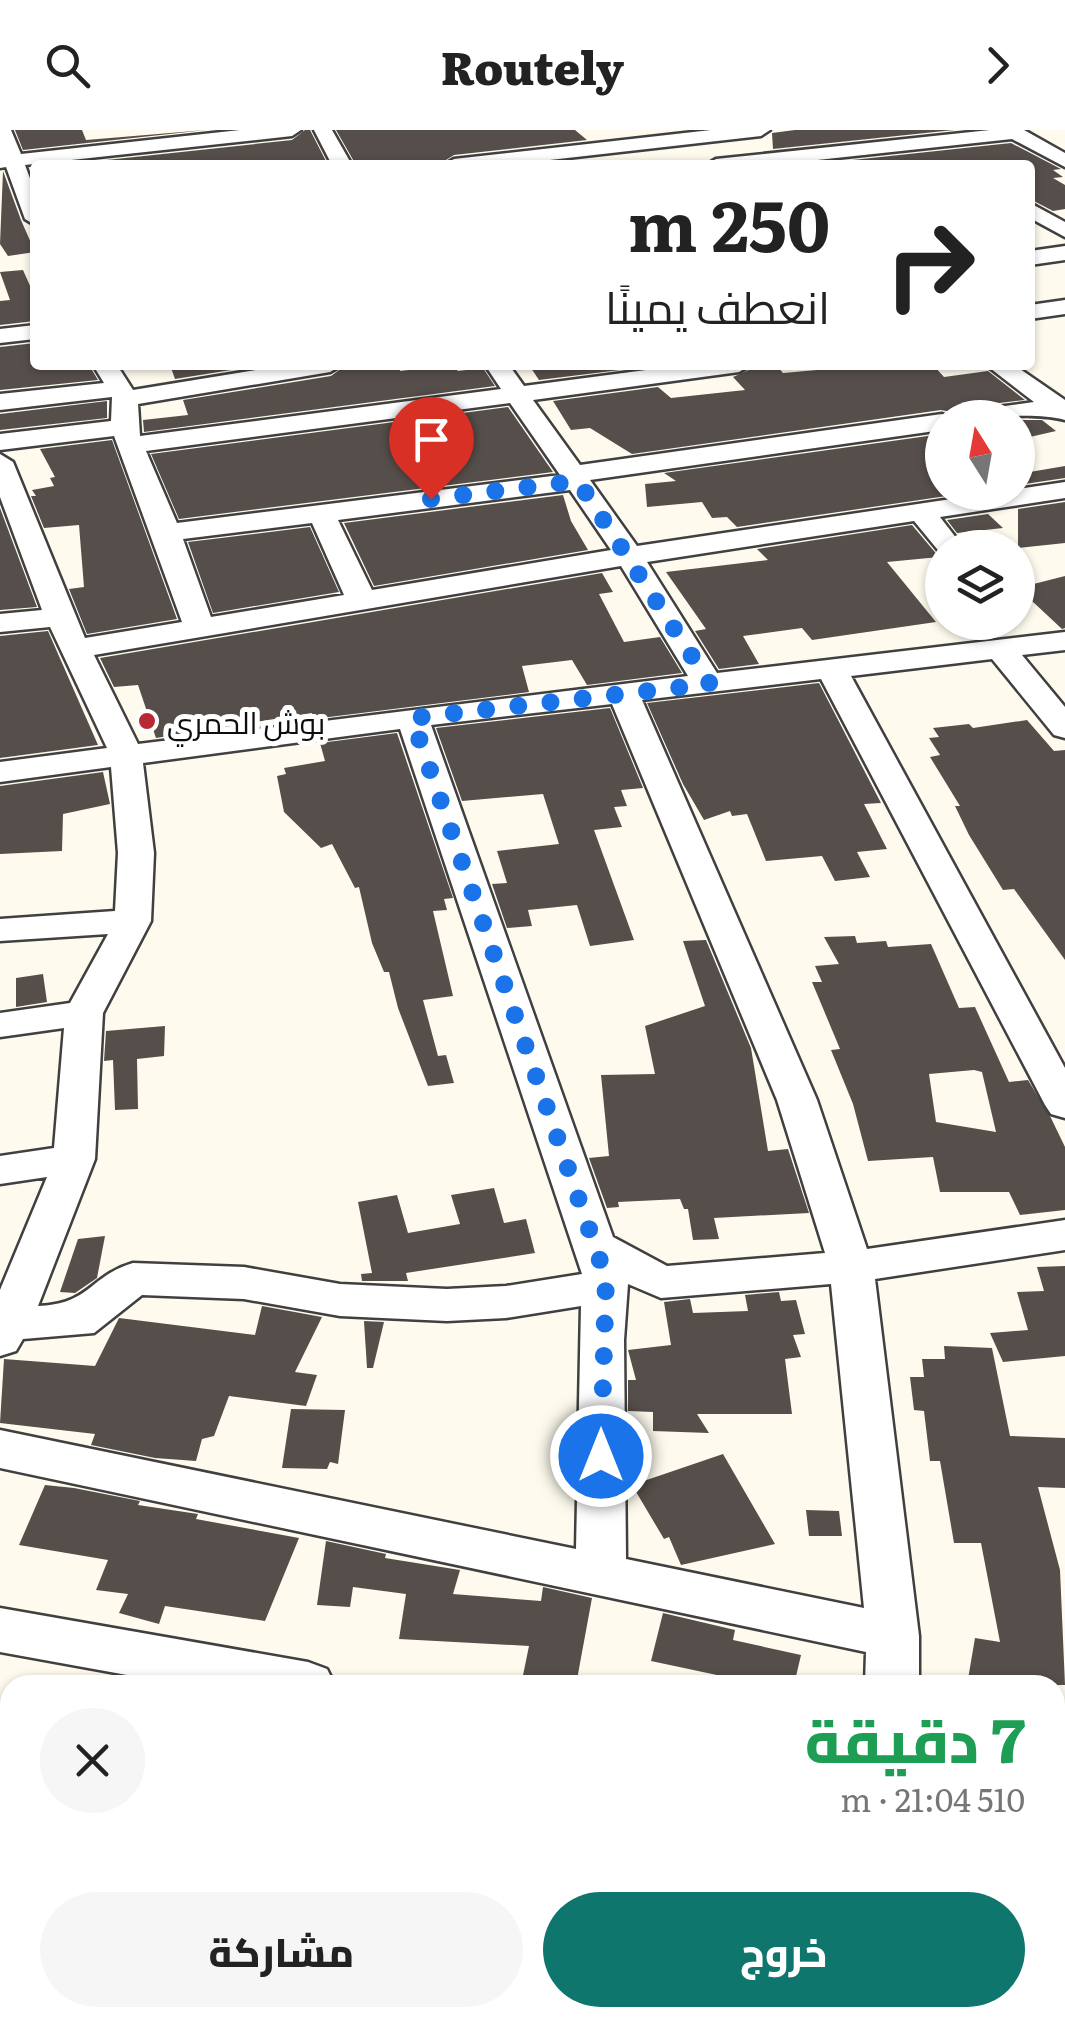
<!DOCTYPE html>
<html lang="ar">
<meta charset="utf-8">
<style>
:root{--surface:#fff;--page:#f6f6f6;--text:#222;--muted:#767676;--accent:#0f766e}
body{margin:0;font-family:Literata,Cairo,serif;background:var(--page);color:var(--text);direction:rtl;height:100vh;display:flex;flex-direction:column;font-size:38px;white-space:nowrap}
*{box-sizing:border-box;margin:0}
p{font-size:32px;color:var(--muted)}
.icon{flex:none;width:55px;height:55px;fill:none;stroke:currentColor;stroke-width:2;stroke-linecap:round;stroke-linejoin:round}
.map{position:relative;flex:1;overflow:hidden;direction:ltr}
.panel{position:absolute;left:0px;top:1545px;width:1065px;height:352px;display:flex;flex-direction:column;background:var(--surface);border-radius:30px 30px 0 0;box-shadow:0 2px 8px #0004;direction:rtl}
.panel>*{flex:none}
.top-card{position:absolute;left:30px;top:30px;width:1005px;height:210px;border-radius:10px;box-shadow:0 2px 8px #0004;direction:rtl;background:#fff;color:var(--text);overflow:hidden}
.needle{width:65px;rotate:349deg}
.fabs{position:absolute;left:925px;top:270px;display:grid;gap:20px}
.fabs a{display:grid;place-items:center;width:110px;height:110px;border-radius:50%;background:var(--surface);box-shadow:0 2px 8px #0004;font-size:50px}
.pin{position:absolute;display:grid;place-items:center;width:85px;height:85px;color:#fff;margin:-102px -42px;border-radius:50% 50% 50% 0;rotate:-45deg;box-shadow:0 0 10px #0007}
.pin .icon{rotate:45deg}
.me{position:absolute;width:110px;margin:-55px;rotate:0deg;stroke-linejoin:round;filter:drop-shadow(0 0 8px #0008)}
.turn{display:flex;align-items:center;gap:35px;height:210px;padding:0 40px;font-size:45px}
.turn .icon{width:130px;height:130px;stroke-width:2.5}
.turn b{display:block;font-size:70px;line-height:85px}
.round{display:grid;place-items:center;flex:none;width:105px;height:105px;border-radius:52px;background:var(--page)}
.headline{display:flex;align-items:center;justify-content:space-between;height:170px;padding:0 40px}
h1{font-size:60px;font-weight:800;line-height:75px;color:#1e9e55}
.cta{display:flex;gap:20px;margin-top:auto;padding:20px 40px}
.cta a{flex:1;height:115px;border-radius:60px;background:var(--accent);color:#fff;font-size:40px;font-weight:800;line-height:115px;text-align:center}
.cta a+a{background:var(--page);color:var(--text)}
header{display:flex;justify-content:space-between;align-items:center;height:130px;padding:0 40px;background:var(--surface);font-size:45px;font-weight:800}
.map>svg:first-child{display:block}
.building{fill:#564e4a;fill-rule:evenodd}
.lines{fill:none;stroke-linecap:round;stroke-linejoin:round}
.minor-casing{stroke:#404040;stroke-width:5}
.minor{fill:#fff;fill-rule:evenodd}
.route{stroke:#1a73e8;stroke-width:18;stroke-dasharray:0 32.4}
.poi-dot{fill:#b92934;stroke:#fff;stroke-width:4}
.labels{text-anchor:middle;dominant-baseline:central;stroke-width:10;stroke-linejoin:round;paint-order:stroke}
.poi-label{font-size:30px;fill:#0d0d0d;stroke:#fff;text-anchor:start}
</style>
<header><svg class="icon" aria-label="forward" viewBox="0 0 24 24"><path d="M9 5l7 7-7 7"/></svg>Routely<svg class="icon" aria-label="search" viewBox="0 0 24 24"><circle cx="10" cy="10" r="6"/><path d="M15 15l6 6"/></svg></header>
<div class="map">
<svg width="1065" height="1896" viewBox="0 0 1065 1896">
<rect width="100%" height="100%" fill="#fefbee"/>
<g class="building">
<polygon points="15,0 82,0 86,10 206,0 23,20"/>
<polygon points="305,0 310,0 328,35 60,35 292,10"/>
<polygon points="336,0 575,0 587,10 454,25 441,33 421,35 356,35"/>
<polygon points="795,0 954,0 773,19 772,3"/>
<polygon points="1011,13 1061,39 1053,40 1063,47 1053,48 1065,55 1065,79 1053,81 1030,69 1030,35 806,35"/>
<polygon points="3,41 21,90 35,122 8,126 0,114"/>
<polygon points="23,140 35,167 35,191 0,195 0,171 10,170 0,142"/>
<polygon points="35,213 35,235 89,235 98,250 0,260 0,217"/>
<polygon points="170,235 263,235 175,249"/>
<polygon points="346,235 400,235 400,241 452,235 458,241 483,238 495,256 144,302 143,290 188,285 183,270 331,246"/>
<polygon points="529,235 633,235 636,238 539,250"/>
<polygon points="874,235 933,235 944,247 988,241 1025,270 974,276 962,284 941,280 632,324 590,298 571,300 553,271 658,257 671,268 745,260 733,247 751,239 778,237 783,243"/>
<polygon points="107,271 107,288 0,300 0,284"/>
<polygon points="508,277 553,342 179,389 151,324"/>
<polygon points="1018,290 1042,290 1056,301 1021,309"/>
<polygon points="942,304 942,362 960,364 737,397 727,387 712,388 702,372 647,377 645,354 676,351 664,343"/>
<polygon points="112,310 177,489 87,504 69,459 84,457 79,395 44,398 31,366 36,366 32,360 54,356 50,348 55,347 40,319"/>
<polygon points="1065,336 1065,348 1018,355 1018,344"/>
<polygon points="563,365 571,391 588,420 374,456 344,393"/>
<polygon points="1065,372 1065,413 1018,418 1018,379"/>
<polygon points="0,378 37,477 0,480"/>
<polygon points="988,384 1003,398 957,403 947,390"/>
<polygon points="912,395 939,427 887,432 936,492 812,510 802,498 743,506 759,534 719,539 695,501 706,499 666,442 768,430 757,419"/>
<polygon points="310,397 339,462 213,483 188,412"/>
<polygon points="602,443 613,462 599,464 624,512 660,507 682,543 587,555 572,530 522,536 529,562 313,589 312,583 156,608 138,555 114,557 100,528"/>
<polygon points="1065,446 1065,498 1062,499 1018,458"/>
<polygon points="48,501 98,615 0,628 0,506"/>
<polygon points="819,553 881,673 864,674 887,719 857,722 870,747 835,751 822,726 766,731 747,684 732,686 730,681 704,690 683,654 647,573"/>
<polygon points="610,578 643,658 621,660 627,676 614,677 622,697 594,700 634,810 590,816 577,775 528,780 532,796 507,798 492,754 507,753 497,721 559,714 543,664 462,671 436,598"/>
<polygon points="1027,590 1054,621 1065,620 1065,830 1014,759 1003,760 969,705 955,676 960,676 930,627 940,625 929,608 939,607 933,598 969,594 973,598"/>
<polygon points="397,603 453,768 444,769 447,780 433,781 453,866 423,870 438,926 446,925 454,953 428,956 398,878 389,842 384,842 372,813 359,757 355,758 332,714 321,718 284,682 277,646 286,644 284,638 325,631 320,613"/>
<polygon points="103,642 110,674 63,684 62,721 0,724 0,656"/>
<path d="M855,806L857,813L886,811L888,817L931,814L959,878L975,877L1009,952L1028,950L1051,988L1065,1017V1080L1020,1085L1009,1062H940L933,1027L868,1031L853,974L831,920L840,919L812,852H822L815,836L839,834L824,807ZM974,940L982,942L996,1002L936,992L929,944Z"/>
<polygon points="706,810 751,918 768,1021 788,1019 809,1083 714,1088 719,1109 693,1110 688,1079 684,1079 680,1069 618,1072 619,1077 607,1078 589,1028 609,1026 601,945 655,944 645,896 705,876 683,811"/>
<polygon points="43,844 47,872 16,877 16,848"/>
<polygon points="165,896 164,926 137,929 138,979 115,980 113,930 104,931 106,901"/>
<polygon points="494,1058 504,1093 526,1089 535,1123 406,1143 408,1151 362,1151 361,1144 372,1143 358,1072 397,1065 408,1103 460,1094 451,1065"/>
<polygon points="105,1106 97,1148 75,1163 60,1162 78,1109"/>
<polygon points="1065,1136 1065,1226 1003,1232 990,1203 1028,1200 1017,1162 1044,1161 1037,1137"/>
<polygon points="779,1162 781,1171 796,1170 805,1204 793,1205 801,1227 785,1229 792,1284 697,1284 709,1303 653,1301 653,1282 628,1281 628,1250 636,1250 628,1220 671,1215 664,1172 690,1169 693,1183 748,1181 745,1165"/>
<polygon points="262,1176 322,1187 295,1242 317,1245 306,1276 229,1266 214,1306 202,1309 196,1331 155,1328 91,1315 95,1304 0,1293 4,1229 95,1236 119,1188 255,1205"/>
<polygon points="364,1191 384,1192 373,1238 367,1238"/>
<polygon points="944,1216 992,1218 1010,1306 1065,1308 1065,1358 1038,1357 1060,1440 1065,1555 967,1555 975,1508 1000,1512 981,1413 954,1413 940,1331 930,1331 924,1281 914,1280 910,1247 924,1247 922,1229 945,1229"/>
<polygon points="291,1279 345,1280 338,1334 330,1332 327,1339 282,1338"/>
<polygon points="723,1324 775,1414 681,1435 669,1407 664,1409 632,1355"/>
<polygon points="45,1355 74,1358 140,1371 138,1375 198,1384 196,1389 299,1408 265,1491 165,1476 159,1494 119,1483 128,1464 96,1460 108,1430 19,1415"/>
<polygon points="806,1380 839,1381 842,1406 809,1406"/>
<polygon points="326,1411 386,1424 385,1428 460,1440 453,1464 541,1471 543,1457 592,1468 576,1555 521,1555 529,1516 399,1509 406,1464 353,1457 350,1477 317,1475"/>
<polygon points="663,1483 735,1500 733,1510 801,1525 794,1555 744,1555 745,1551 651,1531"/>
</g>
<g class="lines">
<g class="minor-casing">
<g id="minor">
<polygon points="0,0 11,0 21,24 240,0 301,0 292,6 25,35 35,62 35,95 25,89 6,37 0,38"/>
<polygon points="314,0 332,0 352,35 332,35"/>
<polygon points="711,0 770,0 761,6 506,35 444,35 454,29"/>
<polygon points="990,0 1024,0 1065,23 1065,37 1012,9 771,35 706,35 716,29"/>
<polygon points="1030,73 1065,92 1065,107 1030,88"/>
<polygon points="1065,116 1065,130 1030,135 1030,121"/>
<polygon points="1065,170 1065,184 1030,189 1030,175"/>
<polygon points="35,195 35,209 0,213 0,199"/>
<path d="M93,235H117L133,260L286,235H342L330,242L138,274L140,306L501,259L485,235H509L524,256L684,235H751L739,242L533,270L580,335L942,284L952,288H942V300L590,350L637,416L1065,352V368L940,387L964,418H942V425L914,391L647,432L717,543L1065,502V520L1022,525L1065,577V608L1054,605L992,529L851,546L1065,938V988L1051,984L1045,975L821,549L642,570L817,970L867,1119L1065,1090V1120L875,1149L919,1506V1555H865L866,1522L0,1338V1300L576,1419L581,1176L506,1188L447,1191L340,1186L244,1169L142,1165L94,1203L23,1209L16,1221L0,1226V1160L47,1047L0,1054V1026L54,1018L64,898L0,907V883L70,873L108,804L0,811V789L115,781L118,723L111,637L0,652V632L107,618L50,497L0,502V484L42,480L0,367V324L13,332L85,508L182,492L114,306L0,320V304L111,291L112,267L0,280V264L104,253ZM510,273L560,345L177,393L146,321ZM570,360L611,420L372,460L338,390ZM312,393L344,465L211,487L183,409ZM621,436L688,546L138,614L94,525ZM612,574L777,970L825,1123L667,1136L613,1107L431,595ZM400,599L582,1144L506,1156L447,1159L340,1154L244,1137L133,1133C89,1146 91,1174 38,1176L95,1029L103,883L151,791L154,723L143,633ZM831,1154L864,1478L626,1429L624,1210L628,1154L661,1168Z"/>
<path d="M986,235H1014L1065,270V290C1036,282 995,288 963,288L975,280L1034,272Z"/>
<polygon points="0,1478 308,1532 327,1539 335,1555 182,1555 0,1522"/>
<polygon points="1055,1678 1065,1680 1065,1732 1055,1730"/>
<polygon points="248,1888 308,1888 307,1896 245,1896"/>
<polygon points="629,1888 689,1888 690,1896 628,1896"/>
<polygon points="952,1888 1012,1888 1013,1896 951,1896"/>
</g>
</g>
<use href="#minor" class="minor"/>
</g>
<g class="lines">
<polyline class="route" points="431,369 578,351 710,554 412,588 606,1148 601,1326"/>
</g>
<circle class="poi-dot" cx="147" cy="591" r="10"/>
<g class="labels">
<g class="poi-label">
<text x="167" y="591">بوش الحمري</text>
</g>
</g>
</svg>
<div class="fabs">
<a><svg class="needle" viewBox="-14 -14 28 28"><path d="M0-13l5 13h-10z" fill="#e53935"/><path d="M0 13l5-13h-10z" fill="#767676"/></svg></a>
<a><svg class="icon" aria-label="layers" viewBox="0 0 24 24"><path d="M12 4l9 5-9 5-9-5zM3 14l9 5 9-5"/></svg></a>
</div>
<div class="pin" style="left:431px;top:369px;background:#d93025"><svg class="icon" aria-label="arrive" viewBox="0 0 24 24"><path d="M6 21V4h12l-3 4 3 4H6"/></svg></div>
<svg class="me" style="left:601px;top:1326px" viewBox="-20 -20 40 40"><circle r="17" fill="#1a73e8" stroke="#fff" stroke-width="3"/><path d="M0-11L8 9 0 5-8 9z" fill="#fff"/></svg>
<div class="top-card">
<div class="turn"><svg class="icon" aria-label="right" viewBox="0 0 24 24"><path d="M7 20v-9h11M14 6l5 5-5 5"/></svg><div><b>250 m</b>انعطف يمينًا</div></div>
</div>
<section class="panel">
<div class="headline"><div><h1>7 دقيقة</h1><p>510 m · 21:04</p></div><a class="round"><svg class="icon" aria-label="close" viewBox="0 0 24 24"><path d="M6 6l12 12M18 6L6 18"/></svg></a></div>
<div class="cta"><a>خروج</a><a>مشاركة</a></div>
</section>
</div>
